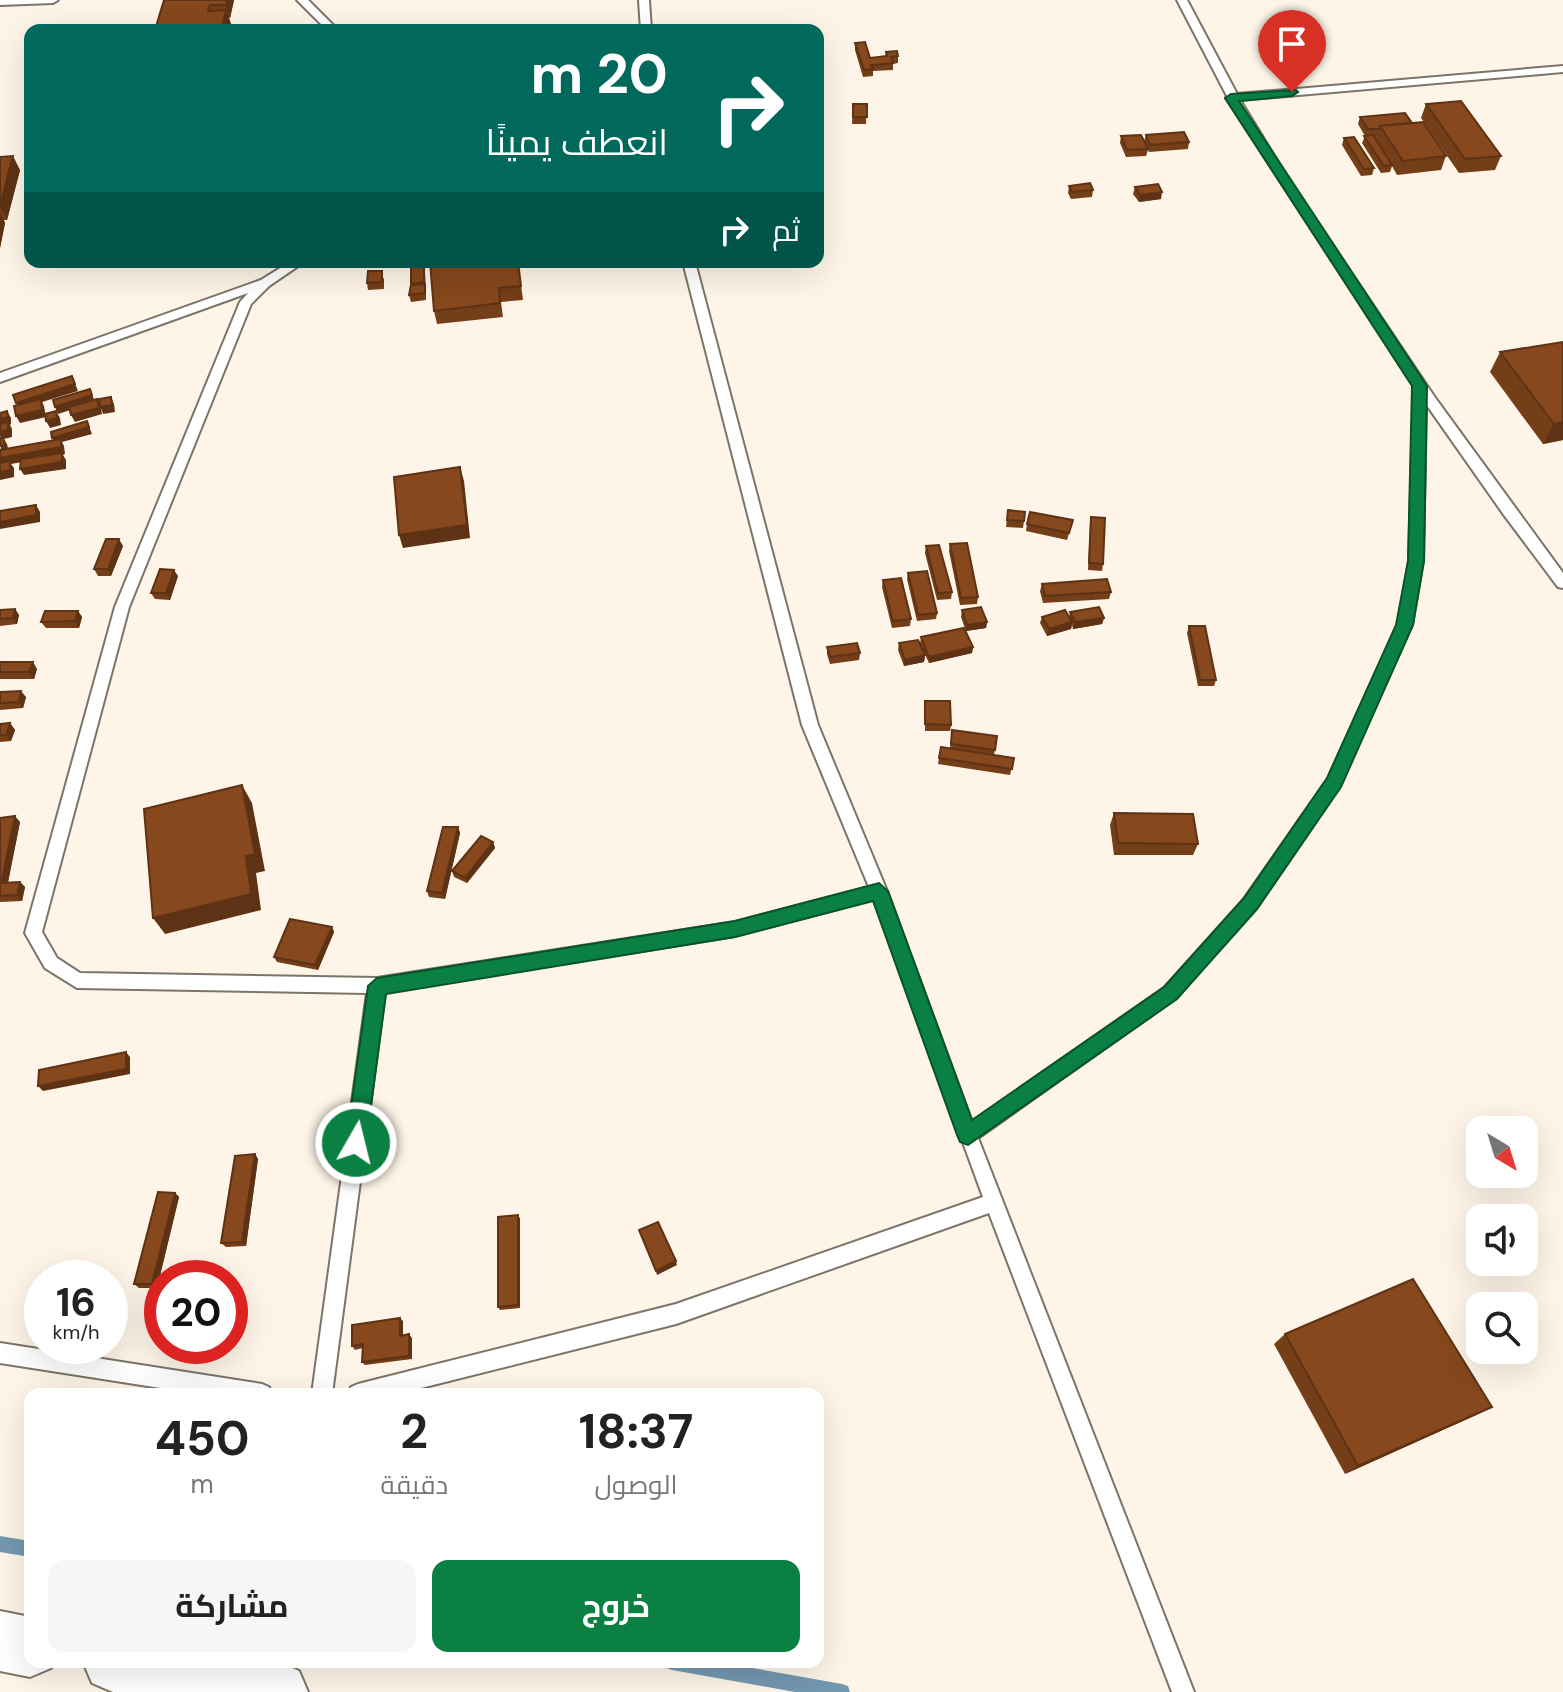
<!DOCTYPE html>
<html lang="ar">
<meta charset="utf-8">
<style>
:root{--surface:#fff;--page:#f6f6f6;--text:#222;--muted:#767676;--accent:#0b8043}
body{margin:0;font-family:"DM Sans",Cairo,sans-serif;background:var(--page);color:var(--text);direction:rtl;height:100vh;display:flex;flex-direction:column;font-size:30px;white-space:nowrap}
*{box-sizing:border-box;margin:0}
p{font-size:26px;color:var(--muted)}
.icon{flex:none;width:44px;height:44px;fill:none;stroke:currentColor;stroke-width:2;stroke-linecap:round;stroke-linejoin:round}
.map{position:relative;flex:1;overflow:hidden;direction:ltr}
.side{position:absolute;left:24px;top:1388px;width:800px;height:280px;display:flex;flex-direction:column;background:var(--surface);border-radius:16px;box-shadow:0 8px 32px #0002;direction:rtl}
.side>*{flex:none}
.top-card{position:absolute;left:24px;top:24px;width:800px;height:244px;border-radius:16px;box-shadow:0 8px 32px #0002;direction:rtl;background:#00695c;color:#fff;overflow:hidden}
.needle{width:52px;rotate:142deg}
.tools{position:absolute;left:1466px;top:1116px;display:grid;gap:16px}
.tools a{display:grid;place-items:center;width:72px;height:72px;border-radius:16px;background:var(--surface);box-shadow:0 8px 32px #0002;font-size:40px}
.speed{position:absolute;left:24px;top:1260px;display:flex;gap:16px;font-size:40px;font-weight:700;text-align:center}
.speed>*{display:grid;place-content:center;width:104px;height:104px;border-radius:50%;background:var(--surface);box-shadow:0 8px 32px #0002;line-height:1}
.speed small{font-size:20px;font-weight:400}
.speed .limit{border:12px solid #d22;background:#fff;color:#111}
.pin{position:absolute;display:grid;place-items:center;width:68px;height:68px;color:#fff;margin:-82px -34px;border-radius:50% 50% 50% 0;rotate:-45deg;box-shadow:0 0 8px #0007}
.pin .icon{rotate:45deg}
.me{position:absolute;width:88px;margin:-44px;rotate:8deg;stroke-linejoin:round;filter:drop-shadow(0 0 6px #0008)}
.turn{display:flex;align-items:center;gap:28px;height:168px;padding:0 24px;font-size:36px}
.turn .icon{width:104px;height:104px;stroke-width:2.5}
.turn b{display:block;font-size:56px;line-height:68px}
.then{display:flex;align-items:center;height:76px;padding:0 24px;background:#0003;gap:16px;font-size:30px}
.eta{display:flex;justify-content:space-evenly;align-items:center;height:136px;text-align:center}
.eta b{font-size:48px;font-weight:700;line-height:56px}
.button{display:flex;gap:16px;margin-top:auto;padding:16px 24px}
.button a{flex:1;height:92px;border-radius:16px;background:var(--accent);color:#fff;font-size:32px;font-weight:700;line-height:92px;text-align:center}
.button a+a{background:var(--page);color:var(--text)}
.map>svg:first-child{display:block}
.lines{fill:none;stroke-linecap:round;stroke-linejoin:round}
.stream{fill:#7498b1;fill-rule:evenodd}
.lane-casing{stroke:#7c7468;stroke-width:4}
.highway-casing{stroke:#7c7468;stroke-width:4}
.lane{fill:#fff;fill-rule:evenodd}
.highway{fill:#fff;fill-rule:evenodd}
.wall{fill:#733e18}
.shaded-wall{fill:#5e3214}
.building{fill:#86481c;stroke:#5e3214;stroke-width:2}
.route{fill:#0b8043;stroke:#07532c;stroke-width:2}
</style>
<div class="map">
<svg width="1563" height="1692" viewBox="0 0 1563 1692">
<rect width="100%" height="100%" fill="#fef5e8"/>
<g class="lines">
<g class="stream">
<polygon points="0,1536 30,1541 30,1557 0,1552"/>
<polygon points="664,1662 719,1662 842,1684 848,1686 850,1692 795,1692 672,1670 666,1668"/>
</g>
<g class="lane-casing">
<g id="lane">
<polygon points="0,0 58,0 53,3 0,5"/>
<polygon points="297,0 308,0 338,30 327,30"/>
<polygon points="639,0 649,0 651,30 641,30"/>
<polygon points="1177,0 1187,0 1237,94 1563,66 1563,72 1240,100 1292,185 1436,399 1563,573 1563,588 1558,587 1504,515 1426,404 1423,561 1412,625 1339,786 1256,909 1176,998 978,1138 1194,1692 1172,1692 989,1213 676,1324 397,1394 348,1394 351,1387 358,1384 676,1304 983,1197 874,899 735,936 385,992 332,1394 312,1394 367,993 77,988 45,968 25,933 115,607 240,302 248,293 0,382 0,373 261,280 290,262 304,262 269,286 251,304 129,607 42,932 57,958 80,973 377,978 735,922 869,887 802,725 683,262 695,262 818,725 887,891 972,1122 1164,988 1244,899 1328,779 1398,625 1409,561 1414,386 1226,98 1227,96"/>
<polygon points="0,1343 262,1384 269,1387 272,1394 199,1394 0,1363"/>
</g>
</g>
<g class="highway-casing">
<g id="highway">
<polygon points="0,1611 30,1617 30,1662 54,1662 51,1668 30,1677 0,1671"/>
<polygon points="83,1662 279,1662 299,1671 308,1692 113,1692 92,1683"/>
</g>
</g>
<use href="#lane" class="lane"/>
<use href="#highway" class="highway"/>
</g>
<g class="wall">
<polygon points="164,0 234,0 230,18 229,18 231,24 229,30 155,30"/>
<polygon points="855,43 870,58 885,57 886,52 898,56 898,63 893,64 893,70 873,71 873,76 863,77 855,50"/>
<polygon points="853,104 867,104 866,124 852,124"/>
<polygon points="1426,104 1501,156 1495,170 1459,173 1421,118"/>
<polygon points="1360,117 1412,123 1446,156 1441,170 1397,175 1392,166 1390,172 1381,173 1362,143 1365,136 1358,124"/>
<polygon points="1146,135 1189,142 1188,149 1149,152 1148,150 1146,156 1126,157 1120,143 1121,136 1144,141"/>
<polygon points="1344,138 1374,168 1372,175 1361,176 1342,145"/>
<polygon points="0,157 20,170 7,220 4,220 5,223 0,248"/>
<polygon points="1069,186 1093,190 1092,197 1071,199 1068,193"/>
<polygon points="1135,187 1161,199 1139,202 1133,194"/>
<polygon points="518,262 523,300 501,302 503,317 437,324 434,311"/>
<polygon points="424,266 425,273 426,300 411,302 409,295 412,285 411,267"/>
<polygon points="384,278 384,289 368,290 367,283"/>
<polygon points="1563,342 1563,440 1543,444 1490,372 1500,352"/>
<polygon points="1008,510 1024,521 1023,528 1006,527"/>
<polygon points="1091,517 1103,564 1102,571 1088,570 1090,523"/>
<polygon points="1073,520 1067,540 1026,531 1027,524"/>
<polygon points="950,544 978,597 977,604 960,605 949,551"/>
<polygon points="123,546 111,576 98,576 94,569"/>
<polygon points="926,546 952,592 951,599 937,600 925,553"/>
<polygon points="908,573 937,613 936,619 917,621 907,579"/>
<polygon points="178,576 170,600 155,599 151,593"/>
<polygon points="883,580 911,619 910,626 892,628 882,587"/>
<polygon points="1042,584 1111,592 1109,599 1043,603 1040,591"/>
<polygon points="15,609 19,615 17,624 0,626 0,610"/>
<polygon points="962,610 987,622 986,628 966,631 961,617"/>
<polygon points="78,611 82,617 79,628 46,628 41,622"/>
<polygon points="1070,612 1104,618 1102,624 1073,629 1072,625 1071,629 1047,636 1040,623 1042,617 1069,617"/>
<polygon points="1189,626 1216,680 1214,686 1198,686 1187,633"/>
<polygon points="921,637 973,647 972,653 929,663 920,644"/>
<polygon points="899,643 925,655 924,662 904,666 898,650"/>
<polygon points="827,647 860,653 859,660 830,664 827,654"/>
<polygon points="0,662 37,669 34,679 0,679"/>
<polygon points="0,692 26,697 23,708 0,710"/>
<polygon points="925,701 951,725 950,731 925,731"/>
<polygon points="10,723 15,730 11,741 0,742 0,724"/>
<polygon points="952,730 997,736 994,755 1014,758 1010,775 938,764 941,747 950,748"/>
<polygon points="1114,813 1198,844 1193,855 1114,855 1110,825"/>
<polygon points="0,818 20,822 8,883 20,882 25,887 22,901 0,902"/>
<polygon points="458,827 460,833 445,899 429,897 427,891"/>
<polygon points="493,842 495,848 467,883 454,877 452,871"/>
<polygon points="332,927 334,932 318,970 277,962 274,957"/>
<polygon points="255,1154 258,1159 246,1246 226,1247 221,1243"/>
<polygon points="175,1193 179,1197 157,1288 139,1288 134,1284"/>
<polygon points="518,1215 520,1219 520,1308 500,1310 498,1307"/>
<polygon points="403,1321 403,1335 412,1338 412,1359 365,1365 362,1362 363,1348 355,1350 352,1346"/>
<polygon points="1285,1334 1476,1415 1345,1474 1274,1344"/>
</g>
<g class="shaded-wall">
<polygon points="227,0 234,0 230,18 226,5"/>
<polygon points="226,10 231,24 229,30 223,30 222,27"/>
<polygon points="13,156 20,170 7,220 0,206"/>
<polygon points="1162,192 1161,199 1139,202 1140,195"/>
<polygon points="0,212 5,223 0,248"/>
<polygon points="424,266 425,273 426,300 425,293"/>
<polygon points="72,376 78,391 42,402 44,406 46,417 20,423 16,416 20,410 16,403"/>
<polygon points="90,389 95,402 58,414 55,407"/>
<polygon points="111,397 114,404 115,412 103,414 101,408 102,414 75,422 71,415 97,399 100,407"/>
<polygon points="7,411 11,418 11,424 10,425 12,429 12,437 4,439 7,444 9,452 0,454 2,439 0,436 0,419"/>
<polygon points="56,411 60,418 61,425 50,428 46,421"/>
<polygon points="87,421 92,434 62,442 64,446 65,454 63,455 66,460 66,469 24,475 20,469 62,455 11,464 14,468 14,477 0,480 0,458 56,444 52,438"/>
<polygon points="1563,422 1563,440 1543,444 1554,424"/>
<polygon points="460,467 464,481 470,538 403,548 399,535"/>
<polygon points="36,505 40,512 40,522 0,529 0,522"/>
<polygon points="119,539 123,546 111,576 108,569"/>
<polygon points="174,570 178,576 170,600 166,593"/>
<polygon points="15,609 19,615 17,624 13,618"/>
<polygon points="78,611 82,617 79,628 75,621"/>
<polygon points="1104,618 1102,624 1073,629 1075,622"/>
<polygon points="987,622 986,628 966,631 967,625"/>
<polygon points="1072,622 1071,629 1047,636 1049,629"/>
<polygon points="973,647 972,653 929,663 929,657"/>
<polygon points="925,655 924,662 904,666 905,660"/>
<polygon points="33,662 37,669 34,679 29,672"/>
<polygon points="21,691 26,697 23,708 19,702"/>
<polygon points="10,723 15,730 11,741 6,735"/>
<polygon points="242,785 252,803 265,871 256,873 261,910 165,934 153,918"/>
<polygon points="15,816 20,822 7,886 2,880"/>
<polygon points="458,827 460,833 445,899 442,893"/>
<polygon points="493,842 495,848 467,883 465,878"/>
<polygon points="20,882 25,887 22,901 17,895"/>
<polygon points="332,927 334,932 318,970 315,965"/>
<polygon points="126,1052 130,1057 130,1074 43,1091 38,1086"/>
<polygon points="255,1154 258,1159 246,1246 242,1242"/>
<polygon points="175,1193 179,1197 157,1288 152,1284"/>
<polygon points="518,1215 520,1219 520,1308 518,1305"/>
<polygon points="676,1261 677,1265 657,1275 656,1271"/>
<polygon points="400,1318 403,1321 403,1339 400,1336"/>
<polygon points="409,1334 412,1338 412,1359 409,1356"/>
<polygon points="1492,1407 1476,1415 1345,1474 1358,1466"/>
</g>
<g class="building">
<polygon points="164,0 227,0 226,5 210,5 208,11 226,10 222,27 155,30"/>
<polygon points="865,42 870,58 887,56 886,52 897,51 898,56 891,57 893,63 871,65 873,69 864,70 855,43"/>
<polygon points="1461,101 1501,156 1465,159 1426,104"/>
<rect x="853" y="104" width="14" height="13"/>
<polygon points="1405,113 1412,123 1380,126 1379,129 1368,129 1360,117"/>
<polygon points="1423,122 1446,156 1403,161 1380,126"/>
<polygon points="1184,132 1189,142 1150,145 1146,135"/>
<polygon points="1141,135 1148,149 1127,150 1121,136"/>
<polygon points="1373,135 1392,165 1384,166 1364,136"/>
<polygon points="1354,137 1374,168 1364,169 1344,138"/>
<polygon points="13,156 0,206 0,157"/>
<polygon points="1090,183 1093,190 1072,192 1069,186"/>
<polygon points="1158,184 1162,192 1140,195 1135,187"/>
<polygon points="430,262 518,262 521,286 499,288 500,303 434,311"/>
<polygon points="424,266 424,282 411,284 411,267"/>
<polygon points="368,271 382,271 382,282 367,283"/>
<polygon points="425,284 425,293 409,295 411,285"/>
<polygon points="1563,342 1563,422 1554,424 1500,352"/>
<polygon points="72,376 75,384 16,403 13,395"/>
<polygon points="90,389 92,395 55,407 53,400"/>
<polygon points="111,397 112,405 100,407 99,399"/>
<polygon points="41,399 42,410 16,416 14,406"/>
<polygon points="97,399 99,408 71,415 69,407"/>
<polygon points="7,411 8,417 0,419 0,413"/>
<polygon points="56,411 57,418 46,421 45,414"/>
<polygon points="87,421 89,427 52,438 51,432"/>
<polygon points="8,422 8,430 0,432 0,424"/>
<polygon points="0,438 3,438 5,445 0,446"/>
<polygon points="61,439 61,447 0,458 0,450"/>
<polygon points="62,453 62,462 20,469 21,459"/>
<polygon points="10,461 10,470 0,472 0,463"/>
<polygon points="460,467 467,525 399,535 394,477"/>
<polygon points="36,505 36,515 0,522 0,511"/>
<polygon points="1008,510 1025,512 1024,521 1007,520"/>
<polygon points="1030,512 1073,520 1069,533 1027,524"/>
<polygon points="1091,517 1105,518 1103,564 1089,563"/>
<polygon points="106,539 119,539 108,569 94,569"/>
<polygon points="967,543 978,597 961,598 950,544"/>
<polygon points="939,545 952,592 938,593 926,546"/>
<polygon points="160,569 174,570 166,593 151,593"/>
<polygon points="927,571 937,613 918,615 908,573"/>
<polygon points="901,578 911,619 893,621 883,580"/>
<polygon points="1107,579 1111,592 1045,596 1042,584"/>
<polygon points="981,607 987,622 967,625 962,610"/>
<polygon points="1099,607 1104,618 1075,622 1070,612"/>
<polygon points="15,609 13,618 0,619 0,610"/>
<polygon points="1065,610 1072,622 1049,629 1042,617"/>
<polygon points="45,611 78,611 75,621 41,622"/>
<polygon points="1189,626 1205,626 1216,680 1200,680"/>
<polygon points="964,628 973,647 929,657 921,637"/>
<polygon points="918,640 925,655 905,660 899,643"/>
<polygon points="857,643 860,653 830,657 827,647"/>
<polygon points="0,662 33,662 29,672 0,672"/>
<polygon points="21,691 19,702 0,703 0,692"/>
<polygon points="925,701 950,701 951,725 925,724"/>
<polygon points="10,723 6,735 0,735 0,724"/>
<polygon points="952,730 997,736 995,750 951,744"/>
<polygon points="941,747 1014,758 1012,769 939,758"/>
<polygon points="242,785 255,854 246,856 251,894 153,918 144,809"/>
<polygon points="1114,813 1193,814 1198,844 1118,843"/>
<polygon points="15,816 2,880 0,880 0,818"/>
<polygon points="443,827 458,827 442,893 427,891"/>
<polygon points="481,836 493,842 465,878 452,871"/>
<polygon points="20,882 17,895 0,896 0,883"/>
<polygon points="290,919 332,927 315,965 274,957"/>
<polygon points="126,1052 126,1069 38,1086 39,1070"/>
<polygon points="255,1154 242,1242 221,1243 235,1156"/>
<polygon points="158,1192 175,1193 152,1284 134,1284"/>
<polygon points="518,1215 518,1305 498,1307 498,1217"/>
<polygon points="658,1222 676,1261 656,1271 639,1230"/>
<polygon points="1413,1279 1492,1407 1358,1466 1285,1334"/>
<polygon points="400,1318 400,1336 409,1334 409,1356 362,1362 363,1344 352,1346 352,1325"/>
</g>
<polygon class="route" points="1296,90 1298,92 1292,96 1239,101 1427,386 1424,561 1413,625 1341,787 1257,909 1177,999 968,1145 960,1142 957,1135 873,901 735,937 386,994 366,1143 363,1150 356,1153 349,1150 346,1143 368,986 377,978 735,921 879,883 888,891 972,1120 1164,987 1244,898 1327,778 1396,625 1408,561 1412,386 1225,98 1231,94"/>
</svg>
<div class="tools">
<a><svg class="needle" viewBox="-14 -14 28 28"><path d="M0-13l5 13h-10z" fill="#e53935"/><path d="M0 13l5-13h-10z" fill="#767676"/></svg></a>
<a><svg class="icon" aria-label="sound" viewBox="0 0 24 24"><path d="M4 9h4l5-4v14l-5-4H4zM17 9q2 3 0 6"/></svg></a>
<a><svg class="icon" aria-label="search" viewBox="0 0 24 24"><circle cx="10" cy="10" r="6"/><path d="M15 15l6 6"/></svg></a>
</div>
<div class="speed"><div>16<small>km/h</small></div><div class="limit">20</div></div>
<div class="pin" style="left:1292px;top:92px;background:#d93025"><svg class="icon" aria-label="arrive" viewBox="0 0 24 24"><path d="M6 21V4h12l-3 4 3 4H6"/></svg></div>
<svg class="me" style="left:356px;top:1143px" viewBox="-20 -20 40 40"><circle r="17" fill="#0b8043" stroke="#fff" stroke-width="3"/><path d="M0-11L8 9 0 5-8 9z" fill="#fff"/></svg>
<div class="top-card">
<div class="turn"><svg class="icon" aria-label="right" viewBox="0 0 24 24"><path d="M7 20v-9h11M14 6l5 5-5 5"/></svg><div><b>20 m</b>انعطف يمينًا</div></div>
<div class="then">ثم<svg class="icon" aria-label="right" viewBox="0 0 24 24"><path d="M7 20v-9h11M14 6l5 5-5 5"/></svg></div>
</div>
<section class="side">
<div class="eta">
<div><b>18:37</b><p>الوصول</p></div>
<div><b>2</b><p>دقيقة</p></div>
<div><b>450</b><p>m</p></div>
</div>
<div class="button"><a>خروج</a><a>مشاركة</a></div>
</section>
</div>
